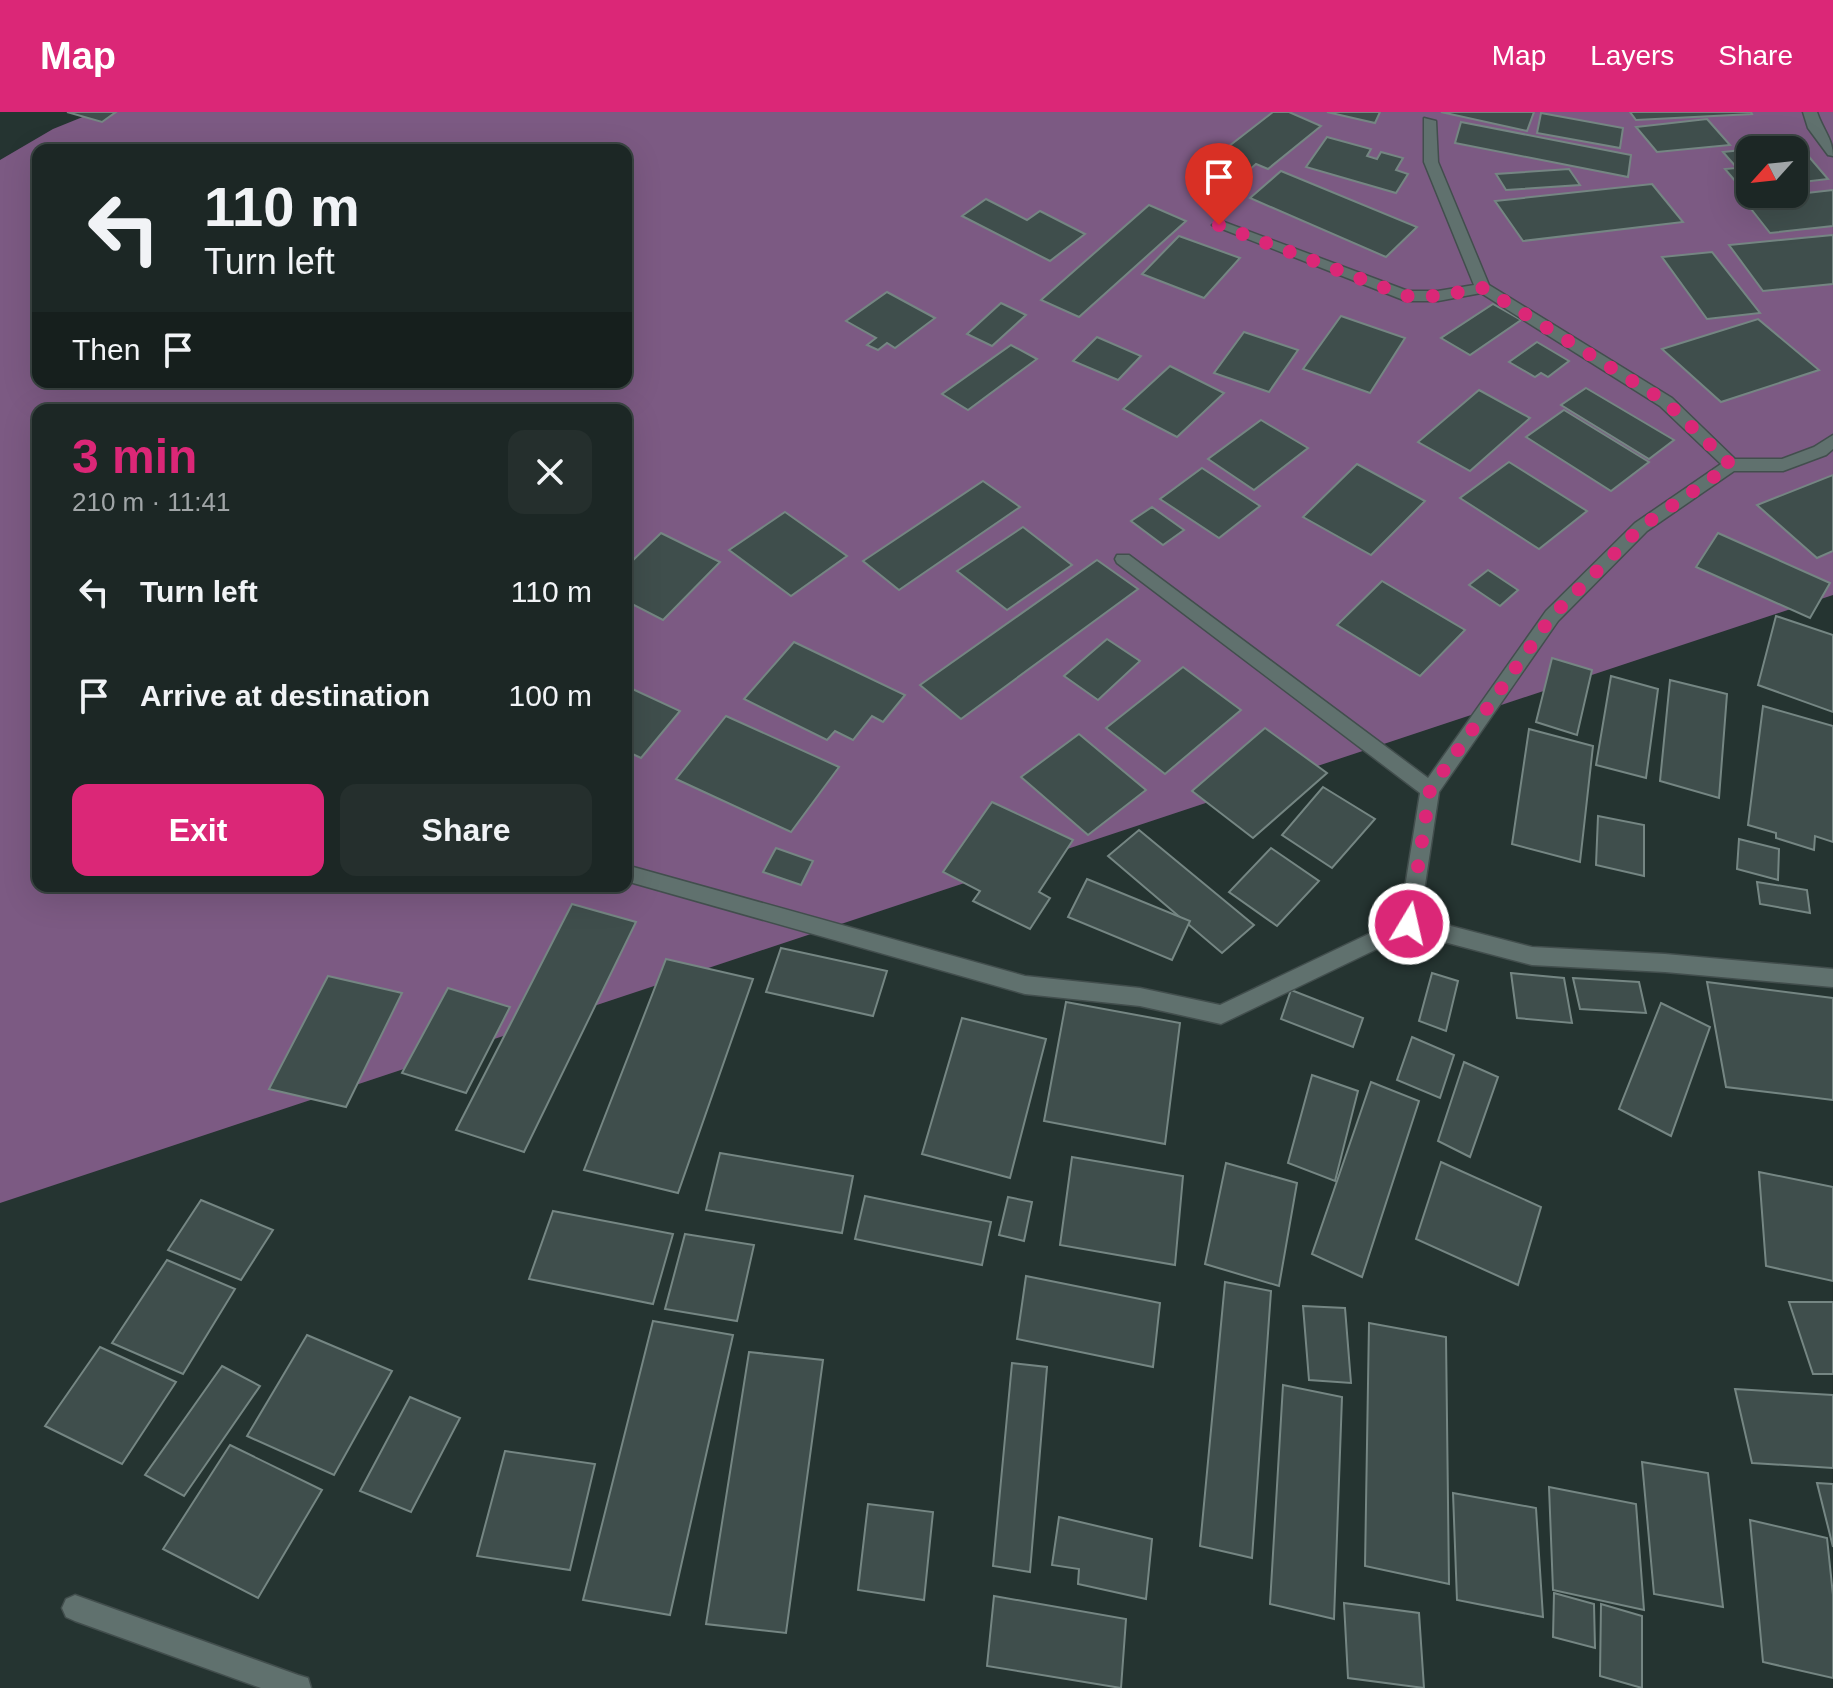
<!DOCTYPE html>
<meta charset="utf-8">
<style>
:root{--surface:#1c2725;--page:#252f2d;--text:#f1f3f6;--muted:#a0a5a7;--line:#3a4442;--accent:#db2777}
body{margin:0;font-family:Helvetica,sans-serif;background:var(--page);color:var(--text);height:100vh;display:flex;flex-direction:column;font-size:30px;white-space:nowrap}
*{box-sizing:border-box;margin:0}
p{font-size:26px;color:var(--muted)}
.icon{flex:none;width:44px;height:44px;fill:none;stroke:currentColor;stroke-width:2;stroke-linecap:round;stroke-linejoin:round}
.map{position:relative;flex:1;overflow:hidden}
.side{position:absolute;left:32px;top:292px;width:600px;height:488px;display:flex;flex-direction:column;background:var(--surface);border-radius:16px;box-shadow:0 8px 32px #0002,0 0 0 2px var(--line)}
.side>*{flex:none}
.top-card{position:absolute;left:32px;top:32px;width:600px;height:244px;border-radius:16px;box-shadow:0 8px 32px #0002,0 0 0 2px var(--line);background:#1c2725;color:var(--text);overflow:hidden}
.needle{width:52px;rotate:243deg}
.controls{position:absolute;left:1736px;top:24px;display:grid;gap:16px}
.controls a{display:grid;place-items:center;width:72px;height:72px;border-radius:16px;background:var(--surface);box-shadow:0 8px 32px #0002,0 0 0 2px var(--line);font-size:40px}
.pin{position:absolute;display:grid;place-items:center;width:68px;height:68px;color:#fff;margin:-82px -34px;border-radius:50% 50% 50% 0;rotate:-45deg;box-shadow:0 0 8px #0007}
.pin .icon{rotate:45deg}
.me{position:absolute;width:88px;margin:-44px;rotate:9deg;stroke-linejoin:round;filter:drop-shadow(0 0 6px #0008)}
.turn{display:flex;align-items:center;gap:28px;height:168px;padding:0 40px;font-size:36px}
.turn .icon{width:104px;height:104px;stroke-width:2.5}
.turn b{display:block;font-size:56px;line-height:68px}
.then{display:flex;align-items:center;height:76px;padding:0 40px;background:#0003;gap:16px;font-size:30px}
.round{display:grid;place-items:center;flex:none;width:84px;height:84px;border-radius:16px;background:var(--page)}
.head{display:flex;align-items:center;justify-content:space-between;height:136px;padding:0 40px}
h1{font-size:48px;font-weight:800;line-height:60px;color:var(--accent)}
.primary-button{display:flex;gap:16px;margin-top:auto;padding:16px 40px}
.primary-button a{flex:1;height:92px;border-radius:16px;background:var(--accent);color:#fff;font-size:32px;font-weight:800;line-height:92px;text-align:center}
.primary-button a+a{background:var(--page);color:var(--text)}
ul{padding:0;list-style:none}
li{display:flex;align-items:center;gap:24px;height:104px;padding:0 40px}
li div{flex:1}
li b{display:block;font-size:30px}
li em{font-style:normal}
header{display:flex;align-items:center;gap:48px;box-sizing:border-box;height:112px;padding:0 40px;background:var(--accent);color:#fff}
header strong{font-size:38px}
nav{display:flex;gap:44px;margin-inline-start:auto;font-size:28px}
.map>svg:first-child{display:block}
.forest{fill:#7c5a83;fill-rule:evenodd}
.building{fill:#3f4e4c;stroke:#758683;stroke-width:2}
.lines{fill:none;stroke-linecap:round;stroke-linejoin:round}
.minor-casing{stroke:#424e4d;stroke-width:3}
.minor{fill:#60716e;fill-rule:evenodd}
.route{stroke:#db2777;stroke-width:14;stroke-dasharray:0 25.2}
</style>
<header>
<strong>Map</strong>
<nav><a>Map</a><a>Layers</a><a>Share</a></nav>
</header>
<div class="map">
<svg width="1833" height="1576" viewBox="0 0 1833 1576">
<rect width="100%" height="100%" fill="#253431"/>
<path class="forest" d="M95,0H1833V483L0,1091V48L53,17ZM38,38H626V270H38ZM1750,38H1794V82H1750ZM38,298H626V774H38Z"/>
<g class="building">
<polygon points="67,0 116,0 102,10"/>
<polygon points="1273,0 1289,0 1321,14 1268,57 1256,52 1249,58 1231,49 1237,44 1224,38"/>
<polygon points="1327,0 1380,0 1375,11"/>
<polygon points="1441,0 1534,0 1527,19"/>
<polygon points="1630,0 1751,0 1752,2 1636,8"/>
<polygon points="1541,1 1623,16 1620,36 1537,21"/>
<polygon points="1707,7 1730,33 1657,40 1636,15"/>
<polygon points="1461,10 1631,43 1628,65 1455,31"/>
<polygon points="1327,25 1371,37 1367,44 1377,47 1381,40 1403,46 1396,58 1408,62 1396,81 1306,55"/>
<polygon points="1798,32 1828,67 1794,71 1794,38 1750,38 1750,75 1741,76 1725,57 1737,56 1723,40"/>
<polygon points="1569,57 1580,73 1506,78 1496,62"/>
<polygon points="1281,59 1417,115 1386,145 1250,86"/>
<polygon points="1652,72 1683,110 1523,129 1495,89"/>
<polygon points="1833,78 1833,114 1770,121 1744,88"/>
<polygon points="986,87 1027,108 1040,99 1085,122 1050,149 962,104"/>
<polygon points="1149,93 1186,109 1079,205 1041,188"/>
<polygon points="1833,123 1833,172 1763,179 1729,133"/>
<polygon points="1179,124 1240,146 1204,186 1142,162"/>
<polygon points="1712,140 1760,201 1707,207 1662,145"/>
<polygon points="887,180 935,206 895,236 887,231 878,238 867,233 876,226 846,209"/>
<polygon points="1001,191 1026,203 992,234 967,222"/>
<polygon points="1493,192 1521,208 1470,243 1441,226"/>
<polygon points="1341,204 1405,226 1370,281 1303,257"/>
<polygon points="1758,207 1819,258 1721,290 1662,237"/>
<polygon points="1244,220 1298,238 1269,280 1214,261"/>
<polygon points="1097,225 1141,244 1118,268 1073,249"/>
<polygon points="1537,230 1569,249 1548,265 1541,261 1535,265 1509,250"/>
<polygon points="1011,233 1037,247 968,298 942,282"/>
<polygon points="1170,254 1224,281 1177,325 1123,297"/>
<polygon points="1586,276 1674,328 1649,347 1561,293"/>
<polygon points="1479,278 1530,306 1470,359 1418,330"/>
<polygon points="1564,298 1649,350 1611,379 1526,325"/>
<polygon points="1261,308 1308,336 1254,378 1208,347"/>
<polygon points="1509,350 1587,399 1539,437 1460,386"/>
<polygon points="1357,352 1425,389 1371,443 1303,405"/>
<polygon points="1202,356 1260,394 1219,426 1160,387"/>
<polygon points="1833,363 1833,439 1817,446 1757,393"/>
<polygon points="983,369 1020,395 899,478 863,449"/>
<polygon points="1152,395 1184,418 1163,433 1131,409"/>
<polygon points="785,400 847,444 791,484 729,438"/>
<polygon points="1023,415 1072,453 1007,498 957,459"/>
<polygon points="661,421 720,450 663,508 626,489 626,455"/>
<polygon points="1718,421 1830,471 1810,506 1696,455"/>
<polygon points="1097,448 1138,477 961,607 920,573"/>
<polygon points="1488,458 1518,478 1500,494 1469,473"/>
<polygon points="1382,469 1465,518 1420,564 1337,513"/>
<polygon points="1776,504 1833,523 1833,600 1758,573"/>
<polygon points="1107,527 1140,549 1098,588 1064,564"/>
<polygon points="794,530 905,583 883,610 872,604 853,628 835,619 827,628 744,587"/>
<polygon points="1552,546 1592,558 1577,623 1536,610"/>
<polygon points="1183,555 1241,598 1165,662 1106,616"/>
<polygon points="1611,564 1658,577 1646,666 1596,653"/>
<polygon points="1670,568 1727,582 1719,686 1660,669"/>
<polygon points="626,574 680,599 641,646 626,639"/>
<polygon points="1763,594 1833,614 1833,730 1815,724 1814,738 1776,726 1776,721 1748,713"/>
<polygon points="726,604 839,655 791,720 676,667"/>
<polygon points="1265,616 1327,661 1253,726 1192,679"/>
<polygon points="1529,617 1593,634 1580,750 1512,732"/>
<polygon points="1079,622 1146,678 1088,723 1021,665"/>
<polygon points="1323,675 1375,707 1332,756 1282,723"/>
<polygon points="992,690 1073,728 1039,780 1050,786 1030,817 973,789 980,779 943,760"/>
<polygon points="1598,704 1644,713 1644,764 1596,753"/>
<polygon points="1139,718 1254,813 1222,841 1108,744"/>
<polygon points="1739,727 1779,737 1778,768 1737,757"/>
<polygon points="776,736 813,749 801,773 763,760"/>
<polygon points="1271,736 1319,769 1277,814 1229,780"/>
<polygon points="1087,767 1190,809 1172,848 1068,805"/>
<polygon points="1757,770 1807,778 1810,801 1760,792"/>
<polygon points="572,792 636,810 524,1040 456,1018"/>
<polygon points="781,836 887,859 873,904 766,880"/>
<polygon points="666,847 753,867 678,1081 584,1058"/>
<polygon points="1432,861 1458,869 1446,919 1419,909"/>
<polygon points="1511,861 1564,866 1572,911 1517,906"/>
<polygon points="328,864 402,881 346,995 269,977"/>
<polygon points="1573,866 1639,870 1646,901 1580,897"/>
<polygon points="1707,870 1833,886 1833,988 1726,975"/>
<polygon points="448,876 510,895 466,981 402,961"/>
<polygon points="1291,878 1363,906 1353,935 1281,907"/>
<polygon points="1066,890 1180,911 1165,1032 1044,1009"/>
<polygon points="1661,891 1710,915 1671,1024 1619,997"/>
<polygon points="962,906 1046,927 1010,1066 922,1042"/>
<polygon points="1412,925 1454,943 1440,986 1397,968"/>
<polygon points="1464,950 1498,965 1470,1045 1438,1029"/>
<polygon points="1312,963 1358,979 1335,1069 1288,1051"/>
<polygon points="1371,970 1419,989 1362,1165 1312,1142"/>
<polygon points="720,1041 853,1064 842,1121 706,1098"/>
<polygon points="1072,1045 1183,1064 1175,1153 1060,1133"/>
<polygon points="1441,1050 1541,1095 1518,1173 1416,1127"/>
<polygon points="1226,1051 1297,1071 1279,1174 1205,1152"/>
<polygon points="1759,1060 1833,1075 1833,1169 1766,1154"/>
<polygon points="865,1084 991,1110 982,1153 855,1127"/>
<polygon points="1008,1085 1032,1090 1024,1129 999,1123"/>
<polygon points="201,1088 273,1118 241,1168 168,1138"/>
<polygon points="553,1099 673,1122 653,1192 529,1167"/>
<polygon points="685,1122 754,1133 737,1209 665,1197"/>
<polygon points="167,1148 235,1177 183,1262 112,1231"/>
<polygon points="1026,1164 1160,1191 1153,1255 1017,1227"/>
<polygon points="1225,1170 1271,1179 1252,1446 1200,1434"/>
<polygon points="1789,1190 1833,1190 1833,1262 1813,1262"/>
<polygon points="1303,1194 1345,1196 1351,1271 1309,1268"/>
<polygon points="653,1209 733,1223 670,1503 583,1488"/>
<polygon points="1369,1211 1446,1225 1449,1472 1365,1454"/>
<polygon points="307,1223 392,1259 334,1363 247,1324"/>
<polygon points="100,1235 176,1270 122,1352 45,1314"/>
<polygon points="749,1240 823,1248 786,1521 706,1512"/>
<polygon points="1012,1251 1047,1255 1030,1460 993,1454"/>
<polygon points="222,1254 260,1274 184,1384 145,1363"/>
<polygon points="1283,1273 1342,1285 1334,1507 1270,1492"/>
<polygon points="1735,1277 1833,1283 1833,1356 1752,1351"/>
<polygon points="410,1285 460,1306 411,1400 360,1379"/>
<polygon points="230,1333 322,1378 258,1486 163,1437"/>
<polygon points="505,1339 595,1352 570,1458 477,1444"/>
<polygon points="1642,1350 1708,1361 1723,1495 1654,1482"/>
<polygon points="1817,1371 1833,1372 1833,1435"/>
<polygon points="1549,1375 1636,1392 1644,1498 1553,1478"/>
<polygon points="1453,1381 1536,1396 1543,1505 1457,1488"/>
<polygon points="868,1392 933,1400 924,1488 858,1478"/>
<polygon points="1059,1405 1152,1427 1146,1487 1078,1472 1079,1457 1052,1453"/>
<polygon points="1750,1408 1827,1426 1833,1483 1833,1566 1763,1550"/>
<polygon points="1554,1481 1594,1492 1595,1536 1553,1525"/>
<polygon points="994,1484 1126,1507 1121,1576 987,1554"/>
<polygon points="1344,1491 1419,1501 1424,1576 1348,1566"/>
<polygon points="1601,1492 1642,1504 1642,1576 1600,1564"/>
</g>
<g class="lines">
<g class="minor-casing">
<g id="minor">
<path d="M1803,0H1817C1822,16 1833,27 1833,44L1828,43L1808,16Z"/>
<polygon points="1424,6 1436,9 1438,50 1489,173 1672,286 1735,347 1782,347 1814,335 1833,323 1833,337 1826,343 1783,359 1734,359 1647,419 1558,509 1439,680 1420,806 1532,835 1665,842 1833,857 1833,875 1665,860 1532,853 1410,821 1221,912 1140,894 1025,882 626,769 626,753 1025,864 1140,876 1220,893 1400,807 1420,681 1117,451 1115,447 1117,443 1129,443 1428,666 1546,499 1635,411 1721,352 1660,294 1481,181 1438,189 1406,189 1212,113 1224,110 1408,179 1438,179 1474,173 1424,50"/>
<polygon points="75,1483 298,1563 308,1566 311,1576 261,1576 75,1509 66,1505 62,1496 66,1487"/>
</g>
</g>
<use href="#minor" class="minor"/>
</g>
<g class="lines">
<polyline class="route" points="1219,113 1406,184 1438,184 1483,176 1666,290 1731,353 1641,415 1552,504 1430,678 1409,812"/>
</g>
</svg>
<div class="controls">
<a><svg class="needle" viewBox="-14 -14 28 28"><path d="M0-13l5 13h-10z" fill="#e53935"/><path d="M0 13l5-13h-10z" fill="#a0a5a7"/></svg></a>
</div>
<div class="pin" style="left:1219px;top:113px;background:#d93025"><svg class="icon" aria-label="arrive" viewBox="0 0 24 24"><path d="M6 21V4h12l-3 4 3 4H6"/></svg></div>
<svg class="me" style="left:1409px;top:812px" viewBox="-20 -20 40 40"><circle r="17" fill="#db2777" stroke="#fff" stroke-width="3"/><path d="M0-11L8 9 0 5-8 9z" fill="#fff"/></svg>
<div class="top-card">
<div class="turn"><svg class="icon" aria-label="left" viewBox="0 0 24 24"><path d="M17 20v-9H6M10 6l-5 5 5 5"/></svg><div><b>110 m</b>Turn left</div></div>
<div class="then">Then<svg class="icon" aria-label="arrive" viewBox="0 0 24 24"><path d="M6 21V4h12l-3 4 3 4H6"/></svg></div>
</div>
<section class="side">
<div class="head"><div><h1>3 min</h1><p>210 m · 11:41</p></div><a class="round"><svg class="icon" aria-label="close" viewBox="0 0 24 24"><path d="M6 6l12 12M18 6L6 18"/></svg></a></div>
<ul>
<li><svg class="icon" aria-label="left" viewBox="0 0 24 24"><path d="M17 20v-9H6M10 6l-5 5 5 5"/></svg><div><b>Turn left</b></div><em>110 m</em></li>
<li><svg class="icon" aria-label="arrive" viewBox="0 0 24 24"><path d="M6 21V4h12l-3 4 3 4H6"/></svg><div><b>Arrive at destination</b></div><em>100 m</em></li>
</ul>
<div class="primary-button"><a>Exit</a><a>Share</a></div>
</section>
</div>
